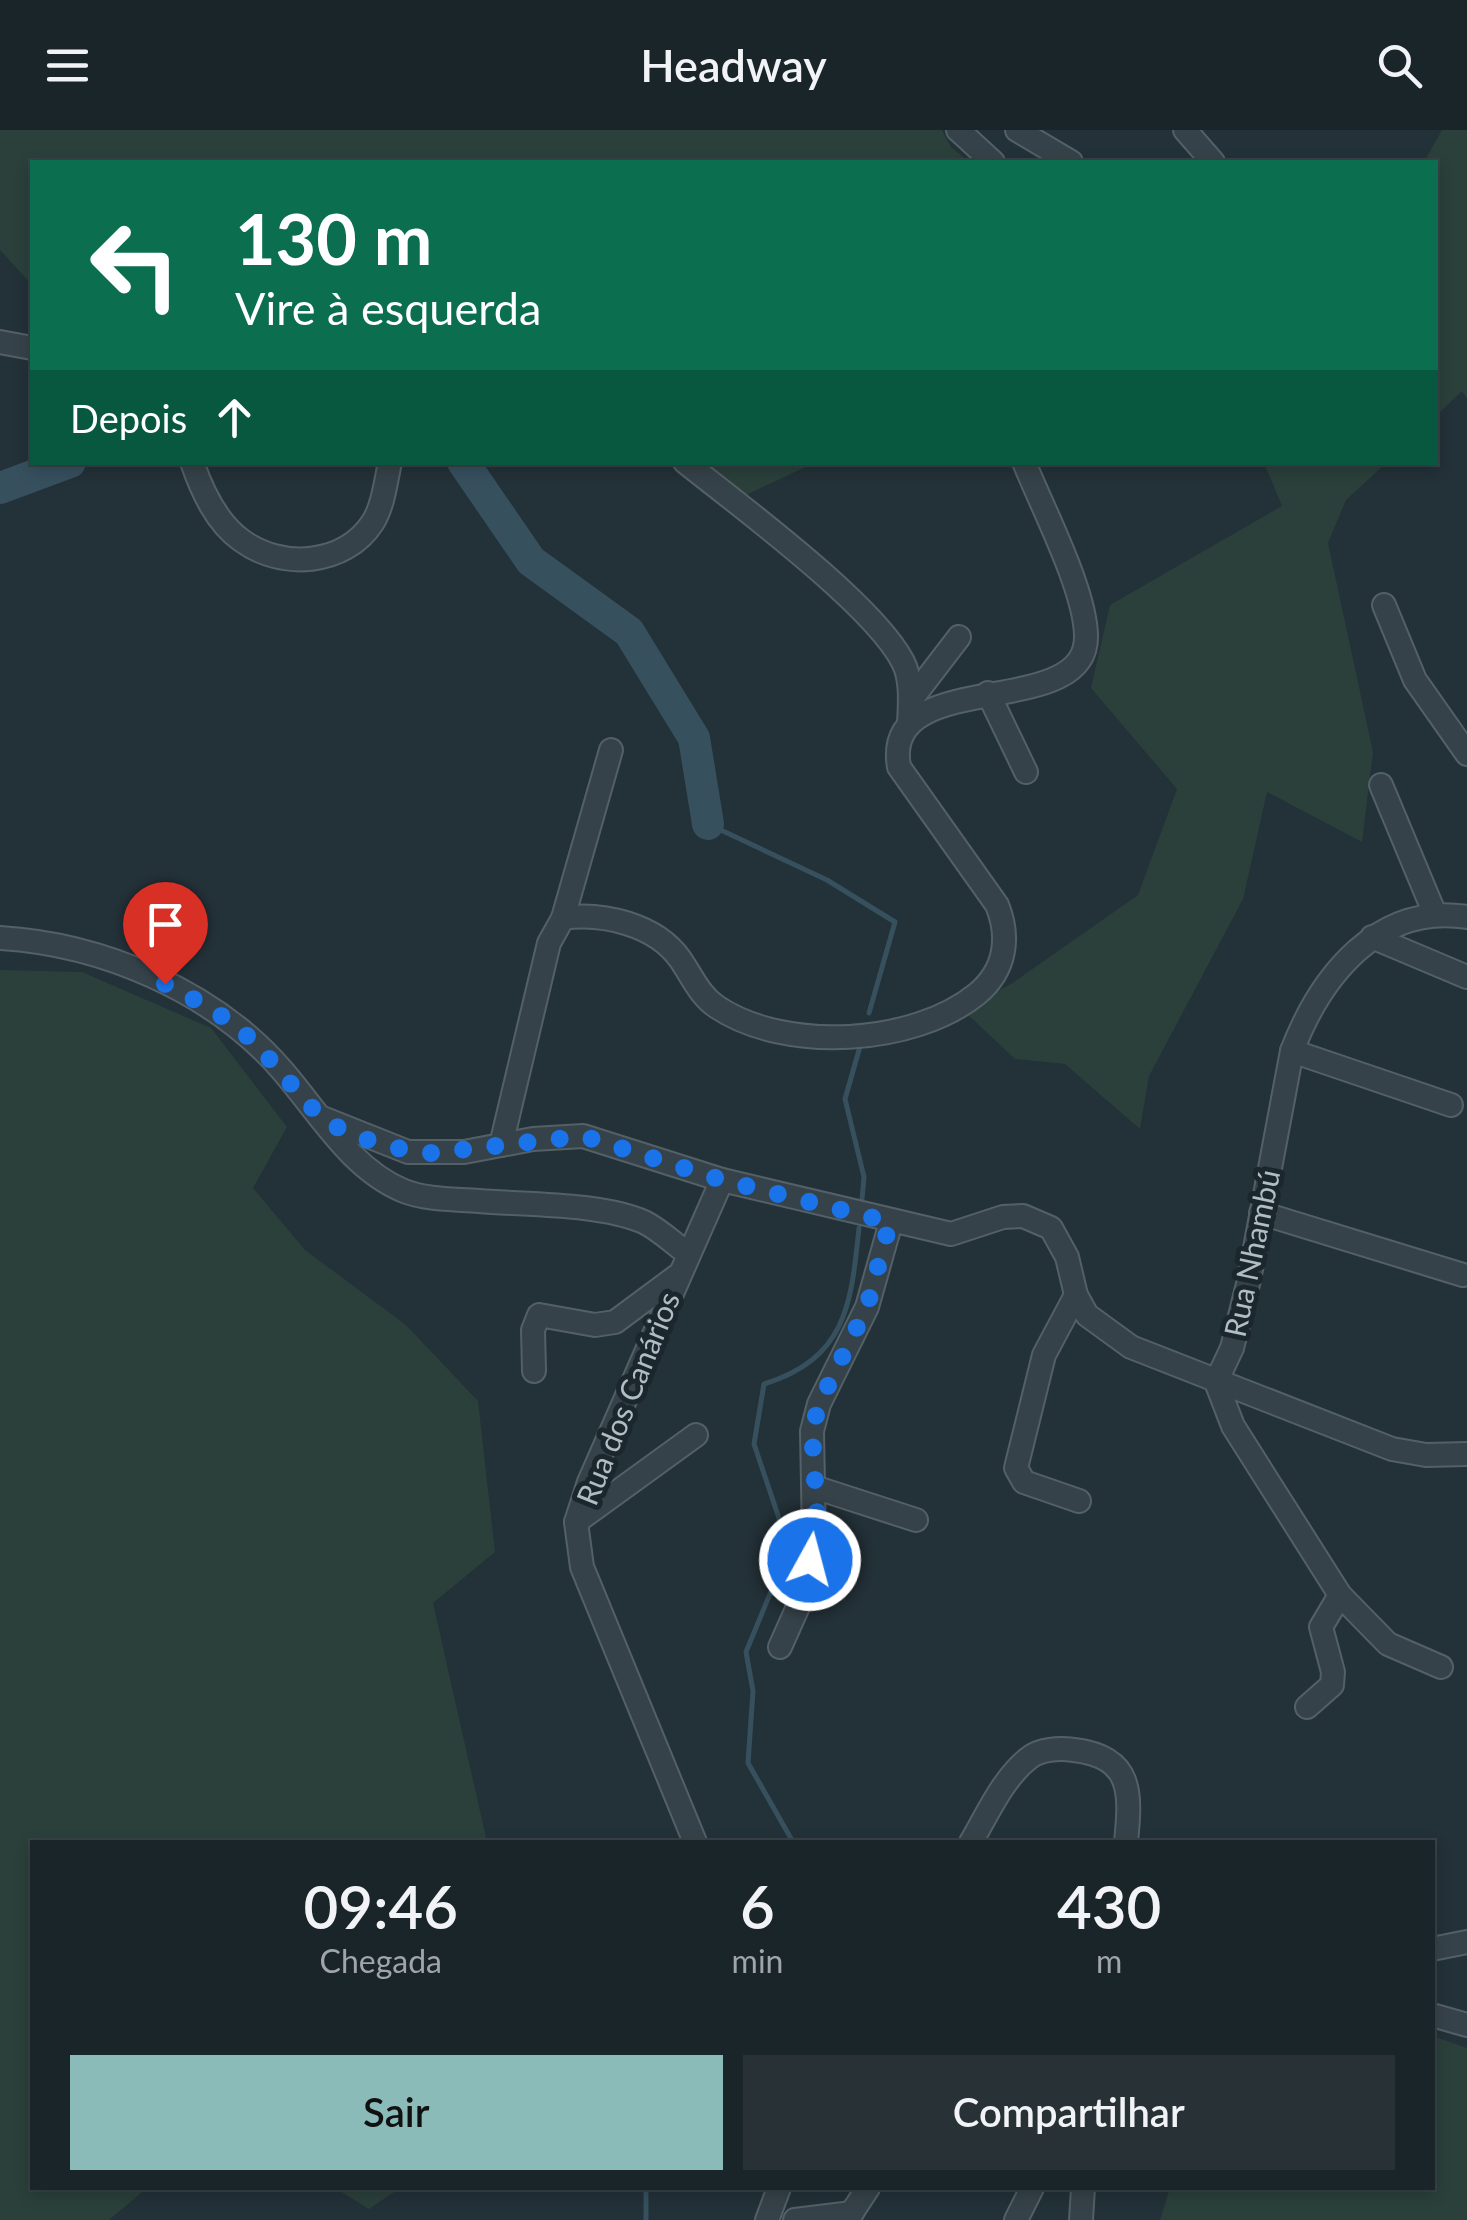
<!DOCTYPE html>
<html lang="pt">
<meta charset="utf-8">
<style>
:root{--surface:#1a252a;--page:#273136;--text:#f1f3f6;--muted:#9fa5a8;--line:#384247;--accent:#8bbbb9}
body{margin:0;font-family:Lato,sans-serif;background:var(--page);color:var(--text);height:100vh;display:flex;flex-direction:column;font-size:38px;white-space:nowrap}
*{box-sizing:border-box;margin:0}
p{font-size:32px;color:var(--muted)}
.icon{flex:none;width:55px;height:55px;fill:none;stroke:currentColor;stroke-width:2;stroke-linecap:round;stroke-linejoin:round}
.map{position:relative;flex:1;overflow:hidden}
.side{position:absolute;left:30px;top:1710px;width:1405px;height:350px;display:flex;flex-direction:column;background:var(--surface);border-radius:0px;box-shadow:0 5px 15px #0003,0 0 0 2px var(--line)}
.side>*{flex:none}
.guide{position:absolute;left:30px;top:30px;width:1408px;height:305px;border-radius:0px;box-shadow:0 5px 15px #0003,0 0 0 2px var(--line);background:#0b6e4f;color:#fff;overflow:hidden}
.pin{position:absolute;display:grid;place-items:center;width:85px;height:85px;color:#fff;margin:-102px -42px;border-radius:50% 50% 50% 0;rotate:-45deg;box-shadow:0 0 10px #0007}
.pin .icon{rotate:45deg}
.me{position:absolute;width:110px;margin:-55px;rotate:7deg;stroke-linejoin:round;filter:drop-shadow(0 0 8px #0008)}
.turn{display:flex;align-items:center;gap:35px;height:210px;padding:0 40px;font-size:45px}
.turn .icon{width:130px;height:130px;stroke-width:2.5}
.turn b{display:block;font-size:70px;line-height:85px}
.then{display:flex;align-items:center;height:95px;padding:0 40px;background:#0003;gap:20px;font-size:38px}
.eta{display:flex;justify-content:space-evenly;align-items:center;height:170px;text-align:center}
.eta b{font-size:60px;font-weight:600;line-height:70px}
.action{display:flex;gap:20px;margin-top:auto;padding:20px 40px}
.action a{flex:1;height:115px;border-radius:0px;background:var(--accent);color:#111;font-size:40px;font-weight:600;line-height:115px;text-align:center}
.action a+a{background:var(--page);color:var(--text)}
header{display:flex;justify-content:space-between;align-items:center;height:130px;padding:0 40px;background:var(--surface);font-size:45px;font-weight:600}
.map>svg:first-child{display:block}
.green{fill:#2b403b}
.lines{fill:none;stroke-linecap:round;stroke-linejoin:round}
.stream{stroke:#37505e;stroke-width:5}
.river{stroke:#37505e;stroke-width:32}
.minor-casing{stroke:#546067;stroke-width:26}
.minor{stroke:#364249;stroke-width:22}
.route{stroke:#1a73e8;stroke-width:18;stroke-dasharray:0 32.4}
.labels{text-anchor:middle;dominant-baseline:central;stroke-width:10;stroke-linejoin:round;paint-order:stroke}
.street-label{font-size:30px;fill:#b1bdc5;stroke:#1b272d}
</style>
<header><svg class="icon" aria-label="menu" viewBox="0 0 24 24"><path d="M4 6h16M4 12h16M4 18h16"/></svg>Headway<svg class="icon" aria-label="search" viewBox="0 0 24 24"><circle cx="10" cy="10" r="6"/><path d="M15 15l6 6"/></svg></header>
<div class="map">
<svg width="1467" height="2090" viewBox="0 0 1467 2090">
<rect width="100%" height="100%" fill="#233138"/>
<g class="green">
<polygon points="0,0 942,0 951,17 969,32 32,32 32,155 0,120"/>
<polygon points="1442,0 1467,0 1467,268 1462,261 1435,287 1435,32 1424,32"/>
<polygon points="698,333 814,333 744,366"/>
<polygon points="1264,333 1386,333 1346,370 1328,413 1373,622 1362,712 1267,662 1243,769 1149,946 1140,999 1065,934 1015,929 964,881 1014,852 1138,765 1177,659 1091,558 1110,475 1282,376"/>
<polygon points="0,840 82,842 211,898 287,997 253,1058 305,1120 406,1195 478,1271 495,1422 433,1473 487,1712 32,1712 32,2058 147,2058 109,2090 0,2090"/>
<polygon points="1433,1906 1467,1918 1467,2090 1160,2090 1170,2058 1432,2058"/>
<polygon points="335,2058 400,2058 369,2079"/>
</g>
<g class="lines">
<g class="stream">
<polyline points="708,694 827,750 895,792 869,883"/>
<polyline points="861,913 845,969 864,1047 862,1069"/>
<path d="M793,1712L748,1633L753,1561L746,1522L789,1418L754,1314L764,1254C847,1228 851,1174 859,1098"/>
<polyline points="646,2058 646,2090"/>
</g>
<g class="river">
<polyline points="463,332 531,431 629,502 694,608 708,694"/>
<polyline points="0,358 70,332"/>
</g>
<g class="minor-casing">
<g id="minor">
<polyline points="958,0 993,32"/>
<polyline points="1017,0 1071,32"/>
<polyline points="1185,0 1213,32"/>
<polyline points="0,212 32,218"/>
<path d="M192,332C202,361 216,392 241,410C281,440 345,436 373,392C383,376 386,351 390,332"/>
<path d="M685,332C739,375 874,475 903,532C912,549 910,574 909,593"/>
<polyline points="1384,475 1415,550 1467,624"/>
<polyline points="988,563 1026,642"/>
<polyline points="910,571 959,507"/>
<polyline points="1381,655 1434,782"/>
<polyline points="563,788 611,620"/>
<polyline points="1372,807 1467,847"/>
<path d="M0,808C102,814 213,861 281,939C318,981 350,1039 404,1061C427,1070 455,1069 479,1071C527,1075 600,1073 644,1092C660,1100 673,1113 687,1123"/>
<polyline points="1292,921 1451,975"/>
<polyline points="320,987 408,1022 464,1022 533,1009 583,1006 722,1050 951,1104 1003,1087 1023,1086 1051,1098 1067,1127 1076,1165 1087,1185 1131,1217 1392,1319 1426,1325 1467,1324"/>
<path d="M501,1015L549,813L563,788C603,782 656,795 680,829C692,846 699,865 717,877C786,923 914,915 977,864C1006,840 1010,807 997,775L899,637C881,534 1089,593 1086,505C1085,459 1042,377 1024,332"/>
<polyline points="1261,1083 1463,1145"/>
<polyline points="1076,1165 1044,1225 1016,1338 1024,1352 1079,1371"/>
<polyline points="534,1241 533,1200 539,1185 595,1195 615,1192 677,1146"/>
<polyline points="814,1357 916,1390"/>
<polyline points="576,1392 696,1305"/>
<polyline points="780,1517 801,1470 814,1409 812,1301 819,1274 867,1177 891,1092"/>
<path d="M1441,1537L1388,1514L1340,1465L1233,1296L1216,1252L1232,1218L1249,1150L1292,921C1321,845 1379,773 1467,787"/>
<polyline points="1307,1577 1332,1555 1333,1542 1321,1497 1340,1465"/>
<polyline points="695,1712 582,1437 576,1392 589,1352 722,1050"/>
<path d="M971,1712C987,1685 1003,1648 1029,1628C1040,1619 1059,1618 1074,1620C1133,1627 1131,1663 1126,1712"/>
<polyline points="1432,1819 1467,1812"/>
<polyline points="1432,1885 1467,1895"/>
<polyline points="767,2090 779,2058"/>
<polyline points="795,2090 852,2083"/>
<polyline points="847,2090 868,2058"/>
<polyline points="1016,2090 1032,2058"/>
<polyline points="1081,2090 1083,2058"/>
</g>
</g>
<use href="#minor" class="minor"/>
</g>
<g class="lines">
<path class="route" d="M165,854C192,868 221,883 244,903C271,928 292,957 317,983C338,1005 402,1022 432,1023L583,1006L722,1050L890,1092L867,1177L819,1274L812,1301L817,1384L810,1430"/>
</g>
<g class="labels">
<g class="street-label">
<text transform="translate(1251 1123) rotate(-78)">Rua Nhambú</text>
<text transform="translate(627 1268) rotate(-68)">Rua dos Canários</text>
</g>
</g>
</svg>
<div class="pin" style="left:165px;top:854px;background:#d93025"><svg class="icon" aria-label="arrive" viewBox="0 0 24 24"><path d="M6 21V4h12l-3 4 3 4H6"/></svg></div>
<svg class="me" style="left:810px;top:1430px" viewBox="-20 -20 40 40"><circle r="17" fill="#1a73e8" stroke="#fff" stroke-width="3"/><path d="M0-11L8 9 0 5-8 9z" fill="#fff"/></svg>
<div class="guide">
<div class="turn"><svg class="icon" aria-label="left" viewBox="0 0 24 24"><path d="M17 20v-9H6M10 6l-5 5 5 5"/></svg><div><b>130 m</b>Vire à esquerda</div></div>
<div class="then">Depois<svg class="icon" aria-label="ahead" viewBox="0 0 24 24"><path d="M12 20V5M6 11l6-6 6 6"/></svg></div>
</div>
<section class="side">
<div class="eta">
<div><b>09:46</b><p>Chegada</p></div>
<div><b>6</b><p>min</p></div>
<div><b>430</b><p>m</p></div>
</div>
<div class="action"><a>Sair</a><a>Compartilhar</a></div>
</section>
</div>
